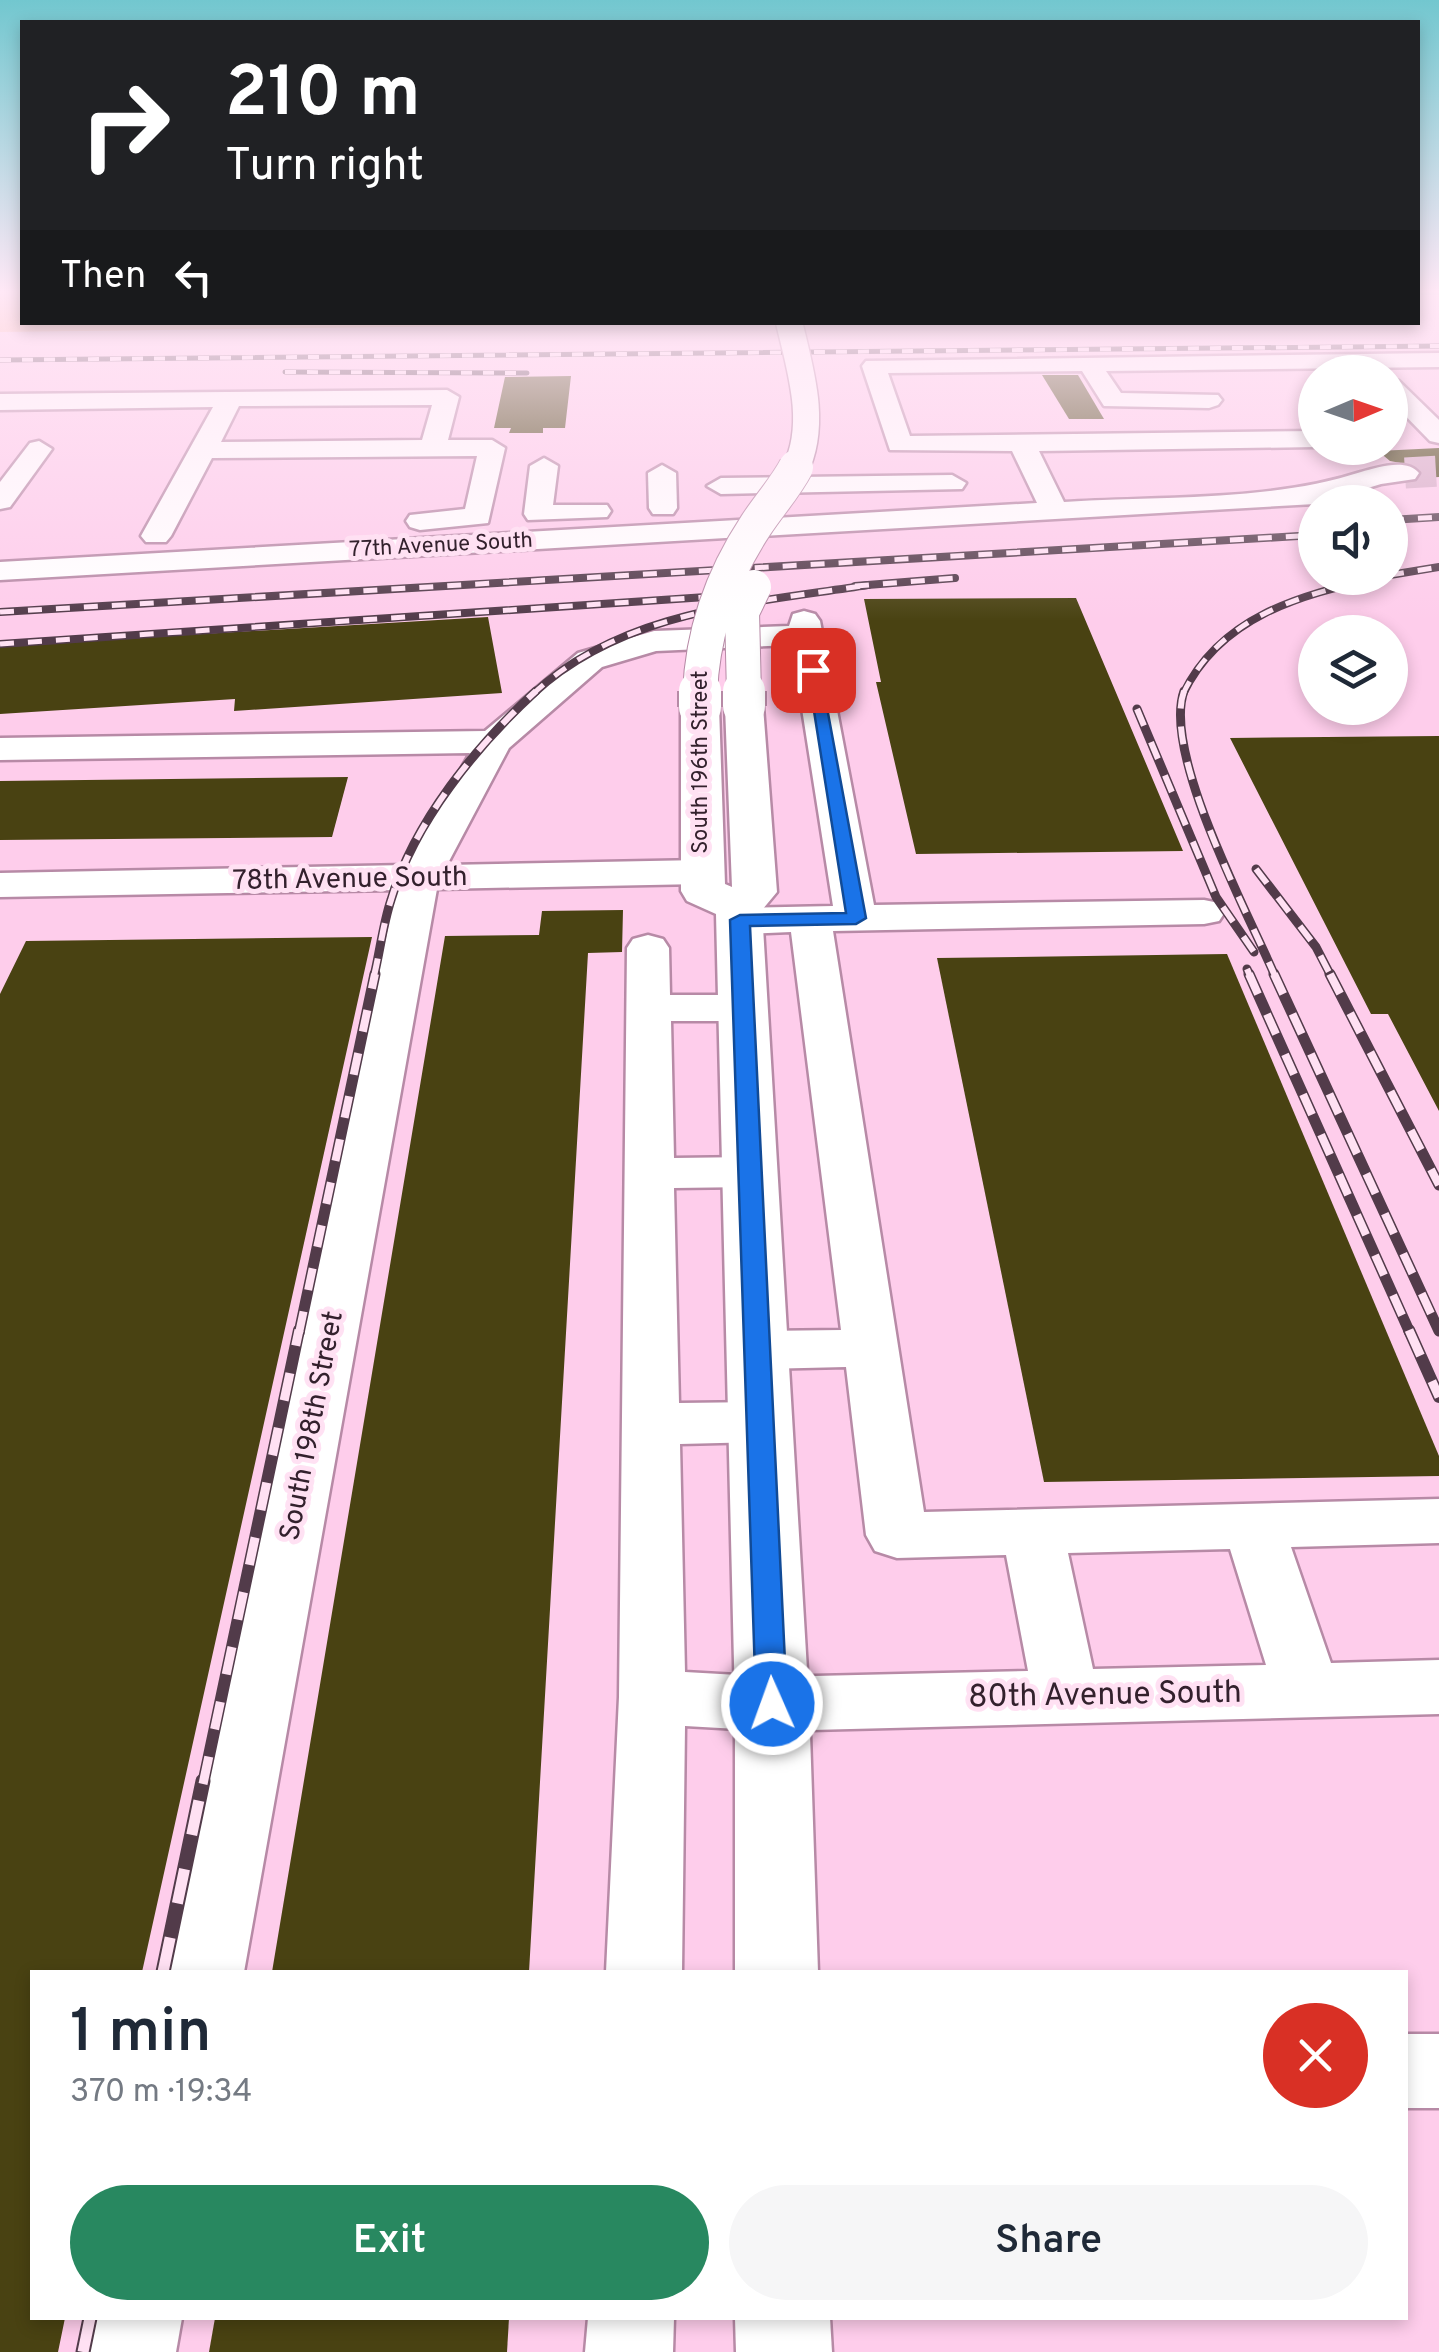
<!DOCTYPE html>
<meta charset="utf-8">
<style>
:root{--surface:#fff;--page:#f6f6f7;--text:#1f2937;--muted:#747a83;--accent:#288860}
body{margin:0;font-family:Overpass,sans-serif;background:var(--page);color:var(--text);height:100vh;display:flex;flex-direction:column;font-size:38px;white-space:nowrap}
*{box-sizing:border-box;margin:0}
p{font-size:32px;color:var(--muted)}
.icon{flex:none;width:55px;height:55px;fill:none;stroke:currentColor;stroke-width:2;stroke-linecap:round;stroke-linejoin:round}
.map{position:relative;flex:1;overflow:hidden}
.drawer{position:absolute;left:30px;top:1970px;width:1378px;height:350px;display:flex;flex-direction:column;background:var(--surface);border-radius:0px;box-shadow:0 5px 15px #0003}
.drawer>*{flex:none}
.banner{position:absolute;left:20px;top:20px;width:1400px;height:305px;border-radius:0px;box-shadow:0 5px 15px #0003;background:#202124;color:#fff;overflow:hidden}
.needle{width:65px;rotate:88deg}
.buttons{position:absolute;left:1298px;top:355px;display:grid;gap:20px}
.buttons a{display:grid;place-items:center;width:110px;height:110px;border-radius:50%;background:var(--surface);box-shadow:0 5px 15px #0003;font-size:50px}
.pin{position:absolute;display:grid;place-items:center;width:85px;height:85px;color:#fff;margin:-42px;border-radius:20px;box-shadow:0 5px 15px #0006}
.me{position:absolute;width:110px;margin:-55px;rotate:358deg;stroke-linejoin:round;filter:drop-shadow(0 0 8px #0008)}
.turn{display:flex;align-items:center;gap:35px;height:210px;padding:0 40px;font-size:45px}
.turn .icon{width:130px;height:130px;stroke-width:2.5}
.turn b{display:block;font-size:70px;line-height:85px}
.then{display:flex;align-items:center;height:95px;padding:0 40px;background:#0003;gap:20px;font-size:38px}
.round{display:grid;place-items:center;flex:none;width:105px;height:105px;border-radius:52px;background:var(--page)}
.headline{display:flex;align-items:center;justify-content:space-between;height:170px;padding:0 40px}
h1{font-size:60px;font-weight:600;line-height:75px}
.primary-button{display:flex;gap:20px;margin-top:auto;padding:20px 40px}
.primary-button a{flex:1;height:115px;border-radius:60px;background:var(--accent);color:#fff;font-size:40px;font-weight:600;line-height:115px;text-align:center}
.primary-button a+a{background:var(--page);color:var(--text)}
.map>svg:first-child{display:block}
.green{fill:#fbac8e}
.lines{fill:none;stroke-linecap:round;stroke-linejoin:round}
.stream{stroke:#62e3a9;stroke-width:5}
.building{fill:#494212}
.minor-tunnel{stroke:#d5abc5;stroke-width:31;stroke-dasharray:31 15;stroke-linecap:butt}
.minor-casing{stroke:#b78aa6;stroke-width:5}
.major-casing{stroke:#b78aa6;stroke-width:5}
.minor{fill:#fff;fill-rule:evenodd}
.major{fill:#fff;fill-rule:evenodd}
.rail-far5-casing{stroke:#523b4a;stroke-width:5}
.rail-far4-casing{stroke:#523b4a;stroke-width:8}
.rail-far3-casing{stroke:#523b4a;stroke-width:9}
.rail-far2-casing{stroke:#523b4a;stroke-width:11}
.rail-far1-casing{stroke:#523b4a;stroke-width:12}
.rail-casing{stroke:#523b4a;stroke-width:15}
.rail-far5{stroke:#ffe1f3;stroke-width:4;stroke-dasharray:11;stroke-linecap:butt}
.rail-far4{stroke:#ffe1f3;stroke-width:5;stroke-dasharray:14;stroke-linecap:butt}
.rail-far3{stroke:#ffe1f3;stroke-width:6;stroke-dasharray:18;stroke-linecap:butt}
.rail-far2{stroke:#ffe1f3;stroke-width:8;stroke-dasharray:22;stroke-linecap:butt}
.rail-far1{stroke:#ffe1f3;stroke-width:9;stroke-dasharray:28;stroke-linecap:butt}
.rail{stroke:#ffe1f3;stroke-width:11;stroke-dasharray:35;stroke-linecap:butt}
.major-bridge-far2-casing{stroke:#b78aa6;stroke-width:29;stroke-linecap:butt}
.major-bridge-far1-casing{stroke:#b78aa6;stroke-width:36;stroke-linecap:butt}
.major-bridge-casing{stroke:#b78aa6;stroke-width:46;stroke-linecap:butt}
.major-bridge-far2{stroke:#fff;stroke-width:26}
.major-bridge-far1{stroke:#fff;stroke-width:34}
.major-bridge{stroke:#fff;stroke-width:42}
.route{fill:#1a73e8;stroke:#114b97;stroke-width:2.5}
.labels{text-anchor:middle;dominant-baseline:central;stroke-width:10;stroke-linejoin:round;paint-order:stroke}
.far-street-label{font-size:22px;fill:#33212d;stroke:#ffe1f3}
.street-label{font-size:28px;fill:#33212d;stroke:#ffe1f3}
.near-street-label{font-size:32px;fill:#33212d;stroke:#ffe1f3}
</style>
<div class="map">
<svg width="1439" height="2352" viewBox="0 0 1439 2352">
<rect width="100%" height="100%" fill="#fecdeb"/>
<polygon class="green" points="0,292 22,292 22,322 706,323 0,332"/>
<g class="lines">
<polyline class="stream" points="1418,292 1439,292"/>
</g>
<g class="building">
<polygon points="1042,375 1078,375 1104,419 1069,419"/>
<polygon points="571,376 565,428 543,428 543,433 509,433 511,428 494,428 505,377"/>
<polygon points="1439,448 1439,477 1420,478 1423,472 1416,466 1390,461 1378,451"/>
<polygon points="1076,598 1183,851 916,854 876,682 881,682 864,599"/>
<polygon points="488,617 502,693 234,711 235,699 0,714 0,646"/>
<polygon points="1439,736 1439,1111 1388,1014 1371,1014 1230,738"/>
<polygon points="348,777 332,837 0,840 0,781"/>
<polygon points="623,910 622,952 588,953 529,1972 272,1972 445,936 539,935 542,911"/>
<polygon points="372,937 142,1972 32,1972 32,2318 65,2318 58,2352 0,2352 0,994 26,941"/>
<polygon points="1227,954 1439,1456 1439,1476 1044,1482 937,958"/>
<polygon points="215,2318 509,2318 507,2352 209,2352"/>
</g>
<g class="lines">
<polyline class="minor-tunnel" points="1405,473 1439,471"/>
<g class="minor-casing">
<g id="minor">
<path d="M1439,353V367L1106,371L1121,393L1218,395L1222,400L1218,405L1209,408L1104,406L1082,371L888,373L910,436L1315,431V447L1039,451L1064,502C1162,496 1268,502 1361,472C1378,467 1407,458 1419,473L1415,479L1381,484L1315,504L0,580V562L1037,503L1012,451L890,450L862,366L866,361Z"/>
<polygon points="1390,379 1399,381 1439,420 1439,443 1430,441 1390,400"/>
<path d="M447,390L459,397L448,440H492L505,448L488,523L420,530L410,527L406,521L410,515L465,509L477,456L212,458L171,536L166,542H146L141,536L213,407L0,410V394ZM432,405L422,440L221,442L239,406Z"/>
<polygon points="39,441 52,449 10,507 0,509 0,482 30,443"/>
<polygon points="544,458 558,466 553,505 607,505 611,511 607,517 528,520 524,514 530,466"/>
<polygon points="662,465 676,473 677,508 673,514 653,514 649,508 648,473"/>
<polygon points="952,475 966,483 962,489 721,494 707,486 721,478"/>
<path d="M804,611L815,614L820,621L874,905L1204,900L1219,903L1225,912L1219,921L1204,924L833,931L924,1512L1439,1499V1543L1291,1547L1331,1663L1439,1660V1714L772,1731L685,1726L682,1972H606L619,1697L627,948L633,939L648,935L663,939L669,948L670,995H743L759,999L765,1008L759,1017L743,1021H671L674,1158L750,1157L768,1161L775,1172L768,1183L750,1187L674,1188L679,1403L760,1402L780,1408L789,1422L780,1436L760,1442L680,1444L685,1672L772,1677L1028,1671L1006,1555L897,1558L875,1551L866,1535L846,1367L757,1369L737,1363L729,1350L737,1337L757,1331L841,1330L791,932L740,934L725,930L719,921L725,912L740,908L833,906L792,645L656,651L602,667L509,748L447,865L701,860L715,863L721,872L715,881L701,884L437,889L244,1972H168L396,890L0,897V873L406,865L470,753L0,760V738L485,731L578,653L654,631L789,626L793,614ZM1230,1549L1266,1665L1093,1669L1068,1553Z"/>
<rect x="1405" y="2034" width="34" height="74"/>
<polygon points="96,2318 182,2318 176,2352 88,2352"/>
<polygon points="588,2318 674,2318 673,2352 585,2352"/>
</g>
</g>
<g class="major-casing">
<g id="major">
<polygon points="744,694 758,698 763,706 777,892 762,910 809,1704 818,1972 735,1972 735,1704 716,914 687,901 681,891 681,707 686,699 700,695 714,699 719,707 725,884 732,887 725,706 730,698"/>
<polygon points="735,2318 830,2318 832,2352 736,2352"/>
</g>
</g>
<use href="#minor" class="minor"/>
<use href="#major" class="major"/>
<g class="rail-far5-casing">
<g id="rail-far5">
<polyline points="0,360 1439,346"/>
<polyline points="285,372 527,373"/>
</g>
</g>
<g class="rail-far4-casing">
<g id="rail-far4">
<polyline points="1390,520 1439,517"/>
<polyline points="1390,575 1439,567"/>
<polyline points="855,586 955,578"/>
<polyline points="0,612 1315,535"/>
<polyline points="0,644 736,595"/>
<path d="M533,694C623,610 753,603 868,585"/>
<path d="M1183,694C1220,617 1299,595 1377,578"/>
</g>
</g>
<g class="rail-far3-casing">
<g id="rail-far3">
<path d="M1184,691C1162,753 1248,913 1275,976"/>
<polyline points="1137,709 1216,897 1254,952"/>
<polyline points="1256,869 1316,947 1331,976"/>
<polyline points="1247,969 1250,976"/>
<path d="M374,976C380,951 383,924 391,900C414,822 477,745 536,691"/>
</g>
</g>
<g class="rail-far2-casing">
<g id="rail-far2">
<polyline points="1249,974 1410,1333"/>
<polyline points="1274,974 1439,1331"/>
<polyline points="1330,974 1439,1185"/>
<polyline points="299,1333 375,974"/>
</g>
</g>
<g class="rail-far1-casing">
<g id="rail-far1">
<polyline points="1409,1330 1439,1397"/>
<polyline points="203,1784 299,1330"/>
</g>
</g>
<g class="rail-casing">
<g id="rail">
<polyline points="163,1972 203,1781"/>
<polyline points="83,2352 90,2318"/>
</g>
</g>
<use href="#rail-far5" class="rail-far5"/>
<use href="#rail-far4" class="rail-far4"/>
<use href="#rail-far3" class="rail-far3"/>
<use href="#rail-far2" class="rail-far2"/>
<use href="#rail-far1" class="rail-far1"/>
<use href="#rail" class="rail"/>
<g class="major-bridge-far2-casing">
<path id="major-bridge-far2" d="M789,322C800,369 818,424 795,470"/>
</g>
<g class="major-bridge-far1-casing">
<g id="major-bridge-far1">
<path d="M700,694C702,633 723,575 756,525C769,505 785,488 796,467"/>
<polyline points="744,694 742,612 754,587"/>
</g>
</g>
<g class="major-bridge-casing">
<g id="major-bridge">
<polyline points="744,691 744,706"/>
<polyline points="700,707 700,691"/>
</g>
</g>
<use href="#major-bridge-far2" class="major-bridge-far2"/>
<use href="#major-bridge-far1" class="major-bridge-far1"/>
<use href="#major-bridge" class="major-bridge"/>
</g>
<linearGradient id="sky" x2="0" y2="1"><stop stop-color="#72c7cf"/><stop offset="0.47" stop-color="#ffe8f6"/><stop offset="1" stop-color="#ffe8f6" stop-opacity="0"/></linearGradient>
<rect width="1439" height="621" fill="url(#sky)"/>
<polygon class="route" points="807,667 820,670 866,918 856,924 750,926 787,1704 782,1713 772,1716 761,1713 756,1704 730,920 740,915 846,913"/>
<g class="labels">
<g class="far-street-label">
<text transform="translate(441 546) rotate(-3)">77th Avenue South</text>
<text transform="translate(701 762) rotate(-90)">South 196th Street</text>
</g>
<g class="street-label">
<text transform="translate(350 880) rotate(-1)">78th Avenue South</text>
<text transform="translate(313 1426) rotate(-79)">South 198th Street</text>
</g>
<g class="near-street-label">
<text transform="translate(1105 1696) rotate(-1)">80th Avenue South</text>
</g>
</g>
</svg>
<div class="buttons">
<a><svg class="needle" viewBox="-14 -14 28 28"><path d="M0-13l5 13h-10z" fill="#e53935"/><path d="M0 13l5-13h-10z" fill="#747a83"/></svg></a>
<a><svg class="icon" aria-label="sound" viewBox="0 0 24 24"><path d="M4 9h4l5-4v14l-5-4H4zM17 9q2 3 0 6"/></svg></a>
<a><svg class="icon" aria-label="layers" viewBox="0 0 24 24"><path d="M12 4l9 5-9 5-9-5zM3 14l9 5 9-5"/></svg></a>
</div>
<div class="pin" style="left:813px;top:670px;background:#d93025"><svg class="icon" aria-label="arrive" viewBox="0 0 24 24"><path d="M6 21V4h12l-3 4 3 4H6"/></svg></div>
<svg class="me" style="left:772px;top:1704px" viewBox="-20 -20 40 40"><circle r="17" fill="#1a73e8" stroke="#fff" stroke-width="3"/><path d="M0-11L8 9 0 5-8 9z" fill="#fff"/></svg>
<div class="banner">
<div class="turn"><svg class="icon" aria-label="right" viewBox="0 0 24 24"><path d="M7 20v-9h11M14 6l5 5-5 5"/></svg><div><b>210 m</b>Turn right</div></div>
<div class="then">Then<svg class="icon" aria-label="left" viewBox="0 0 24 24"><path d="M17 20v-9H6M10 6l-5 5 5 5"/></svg></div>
</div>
<section class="drawer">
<div class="headline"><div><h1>1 min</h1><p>370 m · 19:34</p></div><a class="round" style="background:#d93025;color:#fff"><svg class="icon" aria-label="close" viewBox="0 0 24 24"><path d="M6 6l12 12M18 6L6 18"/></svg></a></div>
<div class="primary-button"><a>Exit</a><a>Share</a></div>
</section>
</div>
